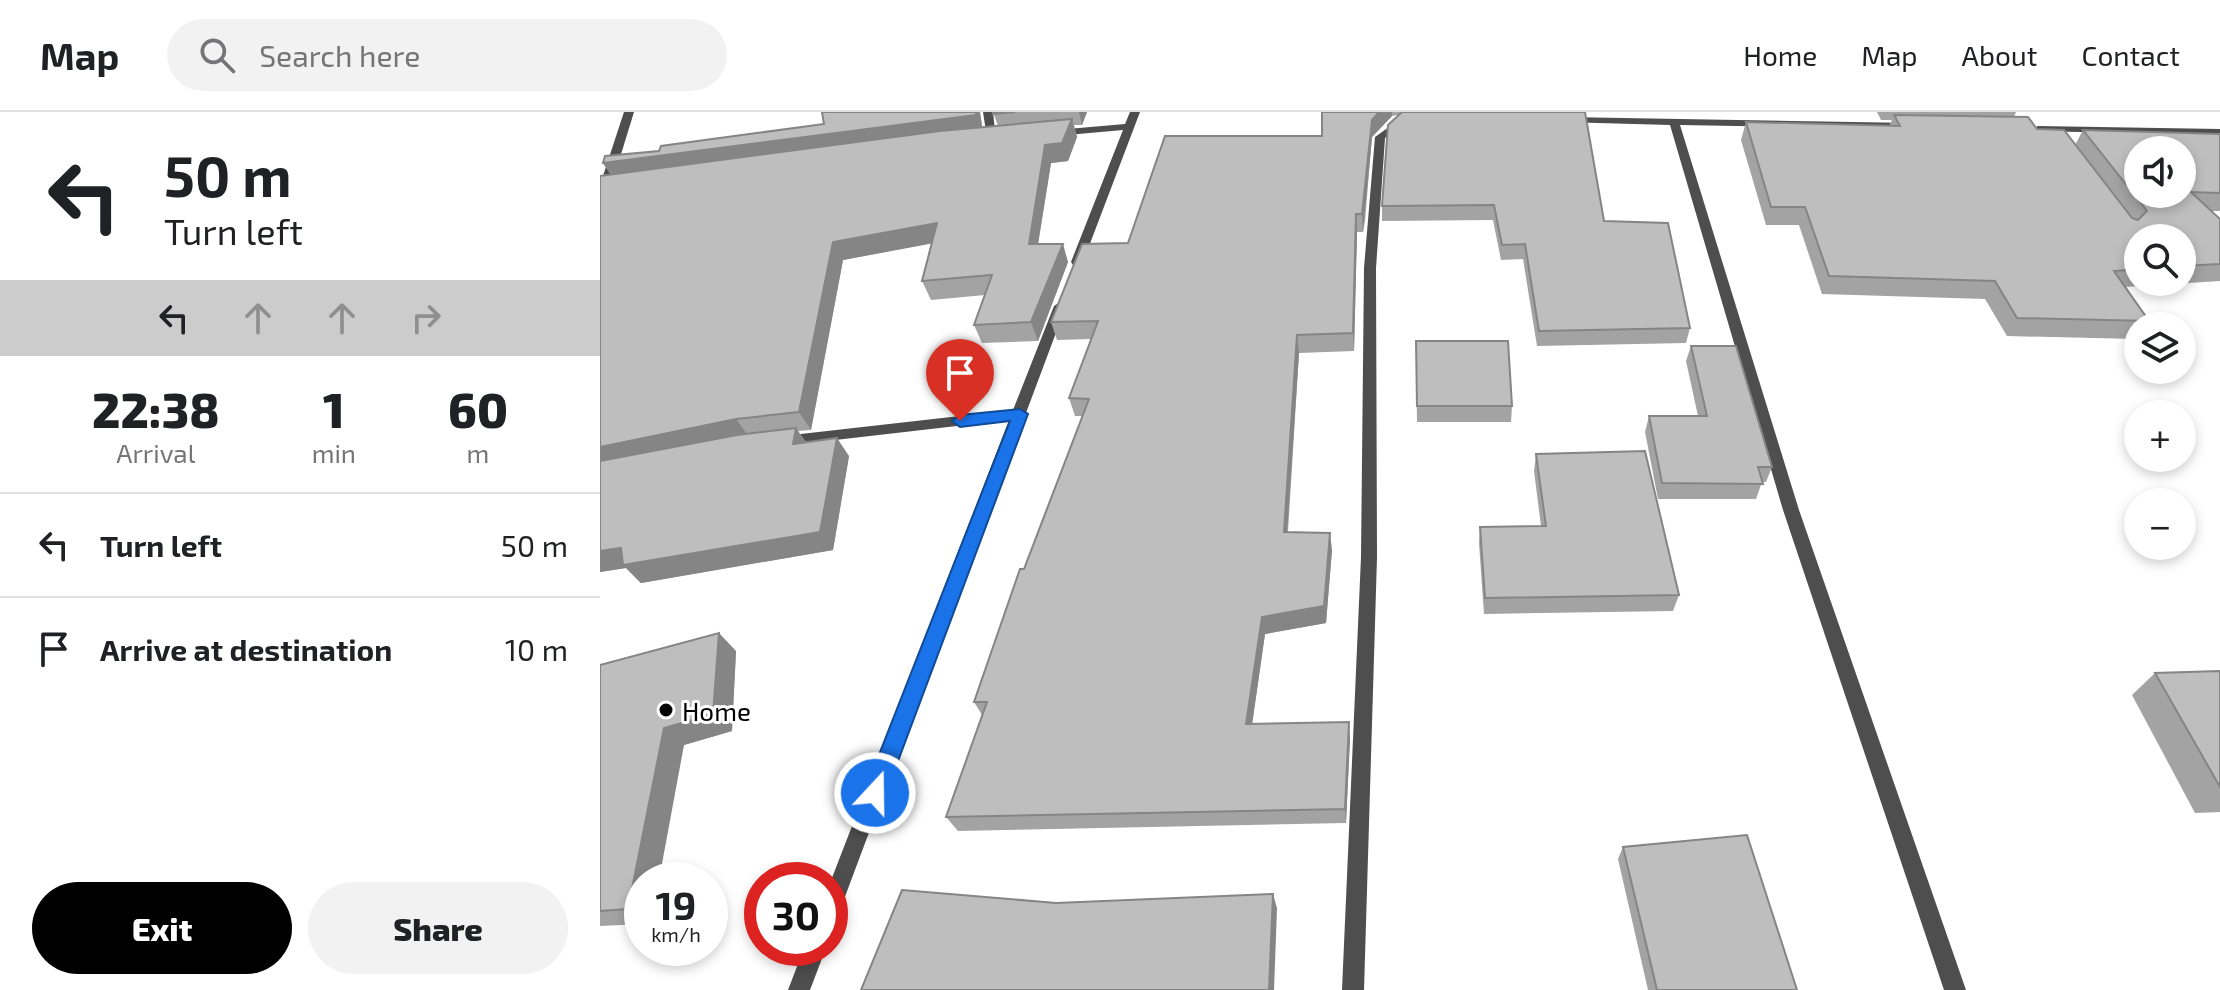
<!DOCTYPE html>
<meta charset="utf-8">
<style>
:root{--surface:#fff;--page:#f2f2f2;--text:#202124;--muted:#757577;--line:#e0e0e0;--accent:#000}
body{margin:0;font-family:"Exo 2",sans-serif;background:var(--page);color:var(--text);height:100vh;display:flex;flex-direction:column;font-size:30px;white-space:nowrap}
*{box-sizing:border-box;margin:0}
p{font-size:26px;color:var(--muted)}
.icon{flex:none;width:44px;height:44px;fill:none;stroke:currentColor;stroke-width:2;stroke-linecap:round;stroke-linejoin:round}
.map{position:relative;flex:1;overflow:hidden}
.details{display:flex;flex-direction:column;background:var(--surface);width:600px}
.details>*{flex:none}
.hud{background:#fff;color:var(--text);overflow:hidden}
.fabs{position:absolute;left:1524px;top:24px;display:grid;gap:16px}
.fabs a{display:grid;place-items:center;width:72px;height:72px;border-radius:50%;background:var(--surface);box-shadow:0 4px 12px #0003;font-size:40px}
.speed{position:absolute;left:24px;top:750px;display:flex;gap:16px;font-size:40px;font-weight:700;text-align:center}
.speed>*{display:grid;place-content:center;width:104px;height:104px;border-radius:50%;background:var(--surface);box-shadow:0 4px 12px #0003;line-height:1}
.speed small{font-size:20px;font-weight:400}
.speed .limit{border:12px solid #d22;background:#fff;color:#111}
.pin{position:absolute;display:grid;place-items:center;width:68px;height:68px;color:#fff;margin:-82px -34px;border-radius:50% 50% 50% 0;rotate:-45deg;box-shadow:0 0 8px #0007}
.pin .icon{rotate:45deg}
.me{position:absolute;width:88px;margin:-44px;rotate:21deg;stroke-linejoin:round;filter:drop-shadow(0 0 6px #0008)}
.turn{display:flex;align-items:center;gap:28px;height:168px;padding:0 32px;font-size:36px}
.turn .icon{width:104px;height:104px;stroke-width:2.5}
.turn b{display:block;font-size:56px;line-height:68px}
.lanes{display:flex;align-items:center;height:76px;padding:0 32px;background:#0003;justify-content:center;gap:40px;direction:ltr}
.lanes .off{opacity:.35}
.eta{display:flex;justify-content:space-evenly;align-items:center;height:136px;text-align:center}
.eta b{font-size:48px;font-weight:800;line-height:56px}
.primary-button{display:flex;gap:16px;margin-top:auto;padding:16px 32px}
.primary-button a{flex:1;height:92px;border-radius:48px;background:var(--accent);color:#fff;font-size:32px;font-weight:800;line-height:92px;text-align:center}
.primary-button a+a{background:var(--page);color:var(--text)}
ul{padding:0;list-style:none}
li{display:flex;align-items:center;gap:24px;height:104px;padding:0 32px;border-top:2px solid var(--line)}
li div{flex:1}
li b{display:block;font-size:30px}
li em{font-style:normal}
header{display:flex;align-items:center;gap:48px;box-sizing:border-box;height:112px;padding:0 40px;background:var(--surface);border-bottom:2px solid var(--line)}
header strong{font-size:38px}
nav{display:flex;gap:44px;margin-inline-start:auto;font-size:28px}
.search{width:560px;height:72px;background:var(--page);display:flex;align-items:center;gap:20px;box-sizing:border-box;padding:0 28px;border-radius:44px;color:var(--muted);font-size:30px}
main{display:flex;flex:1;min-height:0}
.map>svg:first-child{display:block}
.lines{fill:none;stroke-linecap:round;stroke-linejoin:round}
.minor{fill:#4e4e4e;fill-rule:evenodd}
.wall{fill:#a3a3a3;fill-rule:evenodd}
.shaded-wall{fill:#858585}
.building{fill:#bebebe;stroke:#858585;stroke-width:2;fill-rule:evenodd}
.route{fill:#1a73e8;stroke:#114b97;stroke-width:2}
.poi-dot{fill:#000;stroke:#fff;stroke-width:3}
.labels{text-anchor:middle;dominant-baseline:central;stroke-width:6;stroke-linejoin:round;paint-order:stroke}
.poi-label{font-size:26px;fill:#000;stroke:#fff;text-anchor:start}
</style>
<header>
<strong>Map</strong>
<div class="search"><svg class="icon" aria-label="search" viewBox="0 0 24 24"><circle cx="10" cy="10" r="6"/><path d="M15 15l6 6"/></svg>Search here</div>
<nav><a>Home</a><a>Map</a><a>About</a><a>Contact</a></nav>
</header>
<main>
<section class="details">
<div class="hud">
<div class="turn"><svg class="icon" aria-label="left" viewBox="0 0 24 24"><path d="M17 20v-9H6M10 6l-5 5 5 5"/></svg><div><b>50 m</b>Turn left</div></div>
<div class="lanes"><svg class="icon" aria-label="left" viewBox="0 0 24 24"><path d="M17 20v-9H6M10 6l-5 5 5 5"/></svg><svg class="icon off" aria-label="ahead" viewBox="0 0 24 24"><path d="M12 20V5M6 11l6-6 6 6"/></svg><svg class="icon off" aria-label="ahead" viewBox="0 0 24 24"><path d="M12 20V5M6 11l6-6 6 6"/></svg><svg class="icon off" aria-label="right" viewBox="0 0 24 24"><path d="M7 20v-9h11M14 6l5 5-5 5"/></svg></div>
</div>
<div class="eta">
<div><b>22:38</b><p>Arrival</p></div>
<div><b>1</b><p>min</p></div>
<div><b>60</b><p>m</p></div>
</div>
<ul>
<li><svg class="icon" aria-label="left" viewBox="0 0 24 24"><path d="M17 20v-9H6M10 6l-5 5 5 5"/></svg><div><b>Turn left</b></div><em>50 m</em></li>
<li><svg class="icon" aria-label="arrive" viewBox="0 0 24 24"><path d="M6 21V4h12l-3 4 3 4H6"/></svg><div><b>Arrive at destination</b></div><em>10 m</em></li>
</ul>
<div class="primary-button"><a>Exit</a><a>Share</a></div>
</section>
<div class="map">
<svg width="1620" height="878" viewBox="0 0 1620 878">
<rect width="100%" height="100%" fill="#fff"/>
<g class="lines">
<g class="minor">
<polygon points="24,0 34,0 10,78 0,80 0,73"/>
<polygon points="383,0 393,0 396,28 387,26"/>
<polygon points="530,0 540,0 483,150 481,153 473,153 471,150 523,18 456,24 451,21 456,18 525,12"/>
<polygon points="803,5 807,6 807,10 785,26 776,156 777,445 764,878 742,878 761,445 764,156 775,25"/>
<polygon points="966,5 1310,11 1315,14 1310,17 1080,13 1199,398 1366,878 1344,878 1183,398 1070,13 962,10 962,6"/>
<polygon points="1438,14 1620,17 1620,23 1434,19 1433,17"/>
<polygon points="460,190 466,194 240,798 237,805 230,808 230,771 409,308 183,334 176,329 183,324 413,298 454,194"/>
<polygon points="204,836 226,836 210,878 188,878"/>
</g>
</g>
<g class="wall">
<polygon points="222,0 380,0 382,15 398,14 393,0 487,0 482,13 474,13 477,25 468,49 451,51 438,132 468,150 438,229 382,231 374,213 385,183 331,188 322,169 332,131 243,148 211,318 198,319 206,330 249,344 233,438 41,471 26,456 0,460 0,64 11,63 3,51 59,39 224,12"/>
<polygon points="722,0 985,0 1004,109 1090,216 1086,231 937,234 923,147 901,148 893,108 782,109 782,94 798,3 792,4 772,25 765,109 763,120 757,120 754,239 699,241 688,420 732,438 726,511 665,522 652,612 750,626 746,711 358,719 346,705 382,603 374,590 483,304 475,304 469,286 491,227 457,228 451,210 528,131 722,24"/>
<path d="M1277,0H1416L1414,5L1437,17L1475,33L1483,18L1620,22V99H1611L1620,107V169L1525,175L1549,209L1545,214H1538V224L1536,227L1407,224L1385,187L1222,182L1199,113H1166L1141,28L1146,10L1289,14L1292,8H1281ZM1538,126H1582V170H1538Z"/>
<polygon points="816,229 912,294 911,310 817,310"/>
<polygon points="1091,234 1172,355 1166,370 1162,370 1156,387 1058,387 1045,320 1049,304 1098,304 1086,249"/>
<polygon points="936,342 1079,483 1073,499 884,502 879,431 880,415 941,414 934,359"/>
<polygon points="136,539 132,619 84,633 42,768 42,812 0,814 0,553"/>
<polygon points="1620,559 1620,700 1595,701 1532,583 1555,561"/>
<polygon points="1023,735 1197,878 1048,878 1018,747"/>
</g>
<g class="shaded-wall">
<polygon points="376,0 380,0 383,21 15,69 3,51"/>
<polygon points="479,0 487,0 482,13"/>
<polygon points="779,0 792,0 792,4 772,25 763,120 762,102 772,8"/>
<polygon points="472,7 477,25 468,49 451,51 435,151 429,132 445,33"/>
<polygon points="756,102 757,120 754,239 753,221"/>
<polygon points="337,111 345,129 243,148 211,318 199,300 233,130"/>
<polygon points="463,132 468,150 438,229 431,210"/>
<polygon points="697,223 699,241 686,437 684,420"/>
<polygon points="136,307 149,325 0,356 0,335"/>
<polygon points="196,316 208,334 193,332"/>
<polygon points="237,326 249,344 233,438 41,471 26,456 0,460 0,439 21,436"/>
<polygon points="730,421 732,438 726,511 665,522 650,627 646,612 662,505"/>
<polygon points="119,521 136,539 132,619 84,633 59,768 42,768 42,806 28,797 64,616"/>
<polygon points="749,610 750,626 746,711 745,697"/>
<polygon points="673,782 677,796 674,878 669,878"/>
</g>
<g class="building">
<polygon points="222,0 376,0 376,3 3,51 5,44 59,39 61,34 224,12"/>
<polygon points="393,0 415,0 393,2"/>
<polygon points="722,0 779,0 772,8 762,102 756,102 753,221 697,223 684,420 730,421 724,494 662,505 646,612 749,610 745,697 346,705 387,590 374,590 420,457 424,457 489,287 469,286 498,209 451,210 482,132 528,131 565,24 722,24"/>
<polygon points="802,0 985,0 1004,109 1068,111 1090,216 939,219 925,132 902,133 894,93 782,94 788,13"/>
<path d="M1294,3L1428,5L1437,17L1464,18L1532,106L1538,108L1547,99L1483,18L1620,22V81L1591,80L1620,107V152L1582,154V126H1538V157L1514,159L1549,209L1417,206L1395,169L1229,164L1205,95H1171L1146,10L1300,14ZM1538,38H1582V82H1538Z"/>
<polygon points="472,7 462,31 445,33 429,132 463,132 431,210 374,213 392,163 322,169 337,111 233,130 199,300 136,307 0,335 0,64 340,19"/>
<polygon points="816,229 908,229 912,294 817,294"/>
<polygon points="1091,234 1136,234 1172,355 1158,355 1163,372 1062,371 1049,304 1107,304"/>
<polygon points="196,316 193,332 237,326 220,420 23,453 21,436 0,439 0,349 137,323"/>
<polygon points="1045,339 1079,483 885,486 880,415 946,414 936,342"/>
<polygon points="119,521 113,602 64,616 28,797 0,799 0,553"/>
<polygon points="1620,559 1620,675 1555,561"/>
<polygon points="1147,723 1197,878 1057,878 1023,735"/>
<polygon points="302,778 456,791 673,782 669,878 261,878"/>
</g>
<polygon class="route" points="420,297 428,302 286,681 282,688 275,691 267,688 264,681 410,309 360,315 352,309 360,303"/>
<circle class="poi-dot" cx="66" cy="598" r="8"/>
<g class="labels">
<g class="poi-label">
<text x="82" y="598">Home</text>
</g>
</g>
</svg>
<div class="fabs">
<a><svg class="icon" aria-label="sound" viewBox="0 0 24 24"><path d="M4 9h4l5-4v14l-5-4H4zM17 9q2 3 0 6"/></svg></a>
<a><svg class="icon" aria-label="search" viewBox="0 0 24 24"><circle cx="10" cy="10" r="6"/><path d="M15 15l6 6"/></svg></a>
<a><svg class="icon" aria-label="layers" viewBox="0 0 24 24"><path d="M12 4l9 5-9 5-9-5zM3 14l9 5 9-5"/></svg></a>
<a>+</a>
<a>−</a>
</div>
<div class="speed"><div>19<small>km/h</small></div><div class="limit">30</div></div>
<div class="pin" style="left:360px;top:309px;background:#d93025"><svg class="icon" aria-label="arrive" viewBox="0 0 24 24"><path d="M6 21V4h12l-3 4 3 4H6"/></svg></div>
<svg class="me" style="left:275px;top:681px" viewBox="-20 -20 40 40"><circle r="17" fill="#1a73e8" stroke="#fff" stroke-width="3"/><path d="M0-11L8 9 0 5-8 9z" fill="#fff"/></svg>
</div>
</main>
